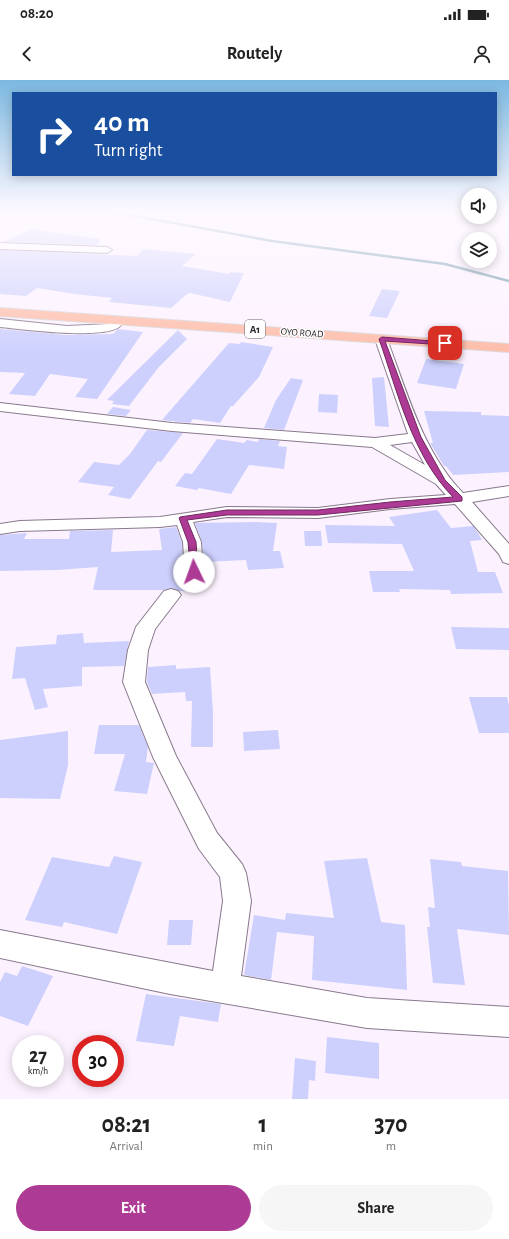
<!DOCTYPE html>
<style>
:root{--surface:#fff;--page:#f6f6f6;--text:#222;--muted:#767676;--accent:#ad3a94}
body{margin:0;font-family:"Alegreya Sans",sans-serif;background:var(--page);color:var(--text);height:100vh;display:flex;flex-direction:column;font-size:15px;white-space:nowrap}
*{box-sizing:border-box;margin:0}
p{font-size:13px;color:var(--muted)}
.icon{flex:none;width:22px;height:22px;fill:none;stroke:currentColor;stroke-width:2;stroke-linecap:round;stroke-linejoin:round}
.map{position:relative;height:1019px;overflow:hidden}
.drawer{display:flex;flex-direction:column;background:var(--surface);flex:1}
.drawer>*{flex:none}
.banner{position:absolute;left:12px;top:12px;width:485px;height:84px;border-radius:0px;box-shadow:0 2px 10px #0003;background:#1a4fa0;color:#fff;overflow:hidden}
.fabs{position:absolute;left:461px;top:108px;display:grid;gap:8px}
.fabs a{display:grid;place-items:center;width:36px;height:36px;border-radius:50%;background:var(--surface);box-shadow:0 2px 10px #0003;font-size:20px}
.speed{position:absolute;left:12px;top:955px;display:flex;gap:8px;font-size:20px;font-weight:700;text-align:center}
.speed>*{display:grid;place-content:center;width:52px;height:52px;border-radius:50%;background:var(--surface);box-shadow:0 2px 10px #0003;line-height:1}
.speed small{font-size:10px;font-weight:400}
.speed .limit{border:6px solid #d22;background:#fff;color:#111}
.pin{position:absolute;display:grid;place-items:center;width:34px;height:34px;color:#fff;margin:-17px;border-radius:8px;box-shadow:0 2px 6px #0006}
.me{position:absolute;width:44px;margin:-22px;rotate:357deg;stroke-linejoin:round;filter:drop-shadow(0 0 3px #0008)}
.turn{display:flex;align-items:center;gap:14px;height:84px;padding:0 16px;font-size:18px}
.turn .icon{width:52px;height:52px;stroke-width:2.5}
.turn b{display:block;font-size:28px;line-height:34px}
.eta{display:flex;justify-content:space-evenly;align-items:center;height:68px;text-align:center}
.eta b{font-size:24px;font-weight:700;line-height:28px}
.button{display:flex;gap:8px;margin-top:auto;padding:8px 16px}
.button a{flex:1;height:46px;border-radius:24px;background:var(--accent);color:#fff;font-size:16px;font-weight:700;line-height:46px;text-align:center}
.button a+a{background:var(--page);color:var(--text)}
.status{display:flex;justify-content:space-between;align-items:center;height:28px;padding:0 20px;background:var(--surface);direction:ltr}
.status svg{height:11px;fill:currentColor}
header{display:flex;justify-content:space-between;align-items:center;height:52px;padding:0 16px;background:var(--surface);font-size:18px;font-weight:700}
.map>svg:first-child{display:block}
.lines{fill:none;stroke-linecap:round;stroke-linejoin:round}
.stream{stroke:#618fa4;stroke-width:2.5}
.building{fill:#cdd0fd}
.minor-casing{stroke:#88798c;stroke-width:2}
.trunk-casing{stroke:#d9d8d9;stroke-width:2}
.minor{fill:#fff;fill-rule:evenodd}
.trunk{fill:#febca8;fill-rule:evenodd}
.route{fill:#ad3a94;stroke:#702660}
.labels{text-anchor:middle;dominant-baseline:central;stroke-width:3;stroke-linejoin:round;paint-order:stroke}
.far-street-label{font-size:10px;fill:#2b252d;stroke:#fff}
.shield{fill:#fff;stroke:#6b666c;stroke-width:1}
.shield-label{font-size:11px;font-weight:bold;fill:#2b252d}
</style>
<div class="status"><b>08:20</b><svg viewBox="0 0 49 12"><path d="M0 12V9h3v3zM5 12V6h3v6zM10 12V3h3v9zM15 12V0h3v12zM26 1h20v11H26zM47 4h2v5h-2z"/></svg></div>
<header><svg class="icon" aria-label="back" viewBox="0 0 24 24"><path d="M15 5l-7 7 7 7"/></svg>Routely<svg class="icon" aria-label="person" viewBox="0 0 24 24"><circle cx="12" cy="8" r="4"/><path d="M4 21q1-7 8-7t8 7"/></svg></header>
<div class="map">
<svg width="509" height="1019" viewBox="0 0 509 1019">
<rect width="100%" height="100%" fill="#fcf2ff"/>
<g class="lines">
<polyline class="stream" points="113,132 272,161 445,184 509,201"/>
</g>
<g class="building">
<polygon points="31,149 100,159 98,161 101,161 96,165 3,162"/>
<polygon points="143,169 196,174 182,186 229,194 230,192 244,193 230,222 190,213 187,214 171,228 109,222 112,218 75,214 37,208 26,216 0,214 0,170 137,176"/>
<polygon points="382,209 400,211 387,238 369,236"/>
<polygon points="0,249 66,255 113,254 118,249 143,252 97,319 75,317 88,299 50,294 35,316 9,314 25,293 0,292"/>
<polygon points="178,250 187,259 158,288 129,326 112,324 114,321 107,320"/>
<polygon points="241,262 273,267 259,297 233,326 231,326 220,343 193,339 190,343 162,340 229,263 240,264"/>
<polygon points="426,279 464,284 456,309 417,303"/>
<polygon points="384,297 389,347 375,346 372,298"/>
<polygon points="291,298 303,300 284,350 264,348 276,320"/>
<polygon points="319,314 338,315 337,333 318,332"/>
<polygon points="113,327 131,330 126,336 107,334"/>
<polygon points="424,331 481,332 481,335 509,336 509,392 453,395 446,386 444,386 430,363 433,363"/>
<polygon points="147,350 183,353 161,382 158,381 130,419 108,415 114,407 78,402 94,382 119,385 130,374"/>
<polygon points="217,359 244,363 247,360 258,362 259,359 280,361 278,366 287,367 284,389 249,385 231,414 199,408 197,410 175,406 185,393 192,394"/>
<polygon points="437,430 451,448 473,446 478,453 482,460 470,461 478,492 495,492 503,513 451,514 450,510 399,509 400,512 373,512 369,491 414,491 402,464 328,463 325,445 395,446 389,437"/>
<polygon points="256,442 277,443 273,471 280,471 284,488 248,490 246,480 204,482 202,462 195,443"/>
<polygon points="176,447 182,462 184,492 186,497 189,498 188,511 180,511 171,508 163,510 93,510 98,487 57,490 0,491 0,455 27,453 24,459 69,459 70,451 113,450 111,472 162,470 159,449"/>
<polygon points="304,451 321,451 322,466 305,466"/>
<polygon points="451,547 509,548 509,570 456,569"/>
<polygon points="83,553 84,563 129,561 124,586 82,587 82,606 43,609 48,627 35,630 25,598 12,599 16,567 56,564 57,555"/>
<polygon points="176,585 176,589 210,587 213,632 213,667 191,667 192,621 186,621 185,612 152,614 147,602 148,587"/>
<polygon points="469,617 507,617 509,625 509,653 479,653"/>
<polygon points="99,645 139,645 148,667 146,682 154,683 147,714 114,711 125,674 94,674"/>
<polygon points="278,650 280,669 244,671 243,652"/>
<polygon points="68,651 68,685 60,719 0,718 0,660"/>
<polygon points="114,776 142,782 117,854 64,842 62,847 25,840 52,777 109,787"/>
<polygon points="367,778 381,842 405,845 407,910 312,900 314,856 277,852 271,900 244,895 254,835 285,840 286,833 334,838 324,781"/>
<polygon points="430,779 461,782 462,786 508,791 509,855 457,849 465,905 433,903 427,847 430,847 428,827 435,828"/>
<polygon points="169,840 193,840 191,865 167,865"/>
<polygon points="22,886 53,896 28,946 0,936 0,902 5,892 17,896"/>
<polygon points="146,914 221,924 218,942 180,936 174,966 136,961"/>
<polygon points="327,957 379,963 379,999 325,993"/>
<polygon points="295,978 316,981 315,1001 309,1000 308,1019 292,1019"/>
</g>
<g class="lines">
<g class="minor-casing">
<g id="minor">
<polygon points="0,163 107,167 112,170 107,173 0,169"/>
<path d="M115,236L119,238L121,245C110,261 20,249 0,247V239L67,246L109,244L111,238Z"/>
<path d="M381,255L385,256L387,259C407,312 423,372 463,413L509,406V416L472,422L509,464V484L503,482L499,474L455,424L390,429L318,438L227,437L193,442L201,462L203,492L201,496L194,498L187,496L185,492L183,462L177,445L160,447L20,451L0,454V444L20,441L160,437L227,427L318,428L390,419L446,415L436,404L372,367L172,351L0,331V323L172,343L375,358L408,354L375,259L377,256ZM412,362L425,385L390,365Z"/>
<polygon points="171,509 178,511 181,515 155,549 148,570 145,602 176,676 217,753 242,784 246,793 251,821 241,896 367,918 509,927 509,957 367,948 170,914 0,878 0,850 213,891 223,821 220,797 199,769 153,677 123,602 128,570 136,547 164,511"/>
</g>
</g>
<g class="trunk-casing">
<polygon id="trunk" points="0,228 509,264 509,272 0,236"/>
</g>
<use href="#minor" class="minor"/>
<use href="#trunk" class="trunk"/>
</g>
<linearGradient id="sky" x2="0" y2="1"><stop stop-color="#7bb8e1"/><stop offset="0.48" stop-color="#fef9ff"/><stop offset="1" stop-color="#fef9ff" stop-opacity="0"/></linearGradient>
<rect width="509" height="275" fill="url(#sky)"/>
<path class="route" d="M382,257L445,262L448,263L445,265L385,261L421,357L445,400L462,417V421L318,435H227L187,440L196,462L198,492L197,494H191L188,462L179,438L180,437L227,430H318L390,422L453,417C412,375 398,313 379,259Z"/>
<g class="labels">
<g class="far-street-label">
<text transform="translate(302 253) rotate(4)">OYO ROAD</text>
</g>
<rect class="shield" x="245" y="240" width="20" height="18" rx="3"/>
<g class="shield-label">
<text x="255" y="249">A1</text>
</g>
</g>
</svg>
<div class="fabs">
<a><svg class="icon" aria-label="sound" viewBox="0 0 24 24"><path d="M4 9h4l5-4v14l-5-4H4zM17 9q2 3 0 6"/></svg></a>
<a><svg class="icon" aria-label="layers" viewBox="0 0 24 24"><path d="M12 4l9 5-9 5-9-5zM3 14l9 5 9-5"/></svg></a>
</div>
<div class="speed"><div>27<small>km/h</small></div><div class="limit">30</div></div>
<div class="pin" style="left:445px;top:263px;background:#d93025"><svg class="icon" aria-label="arrive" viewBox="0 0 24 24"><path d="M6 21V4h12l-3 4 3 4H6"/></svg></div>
<svg class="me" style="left:194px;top:492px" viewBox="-20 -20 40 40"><circle r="19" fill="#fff"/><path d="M0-13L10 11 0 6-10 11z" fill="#ad3a94"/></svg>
<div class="banner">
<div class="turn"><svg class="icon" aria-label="right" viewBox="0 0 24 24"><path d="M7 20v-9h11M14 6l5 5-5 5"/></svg><div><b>40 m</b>Turn right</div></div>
</div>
</div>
<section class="drawer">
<div class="eta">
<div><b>08:21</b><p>Arrival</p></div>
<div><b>1</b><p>min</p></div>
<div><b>370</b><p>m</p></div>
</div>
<div class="button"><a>Exit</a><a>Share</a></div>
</section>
